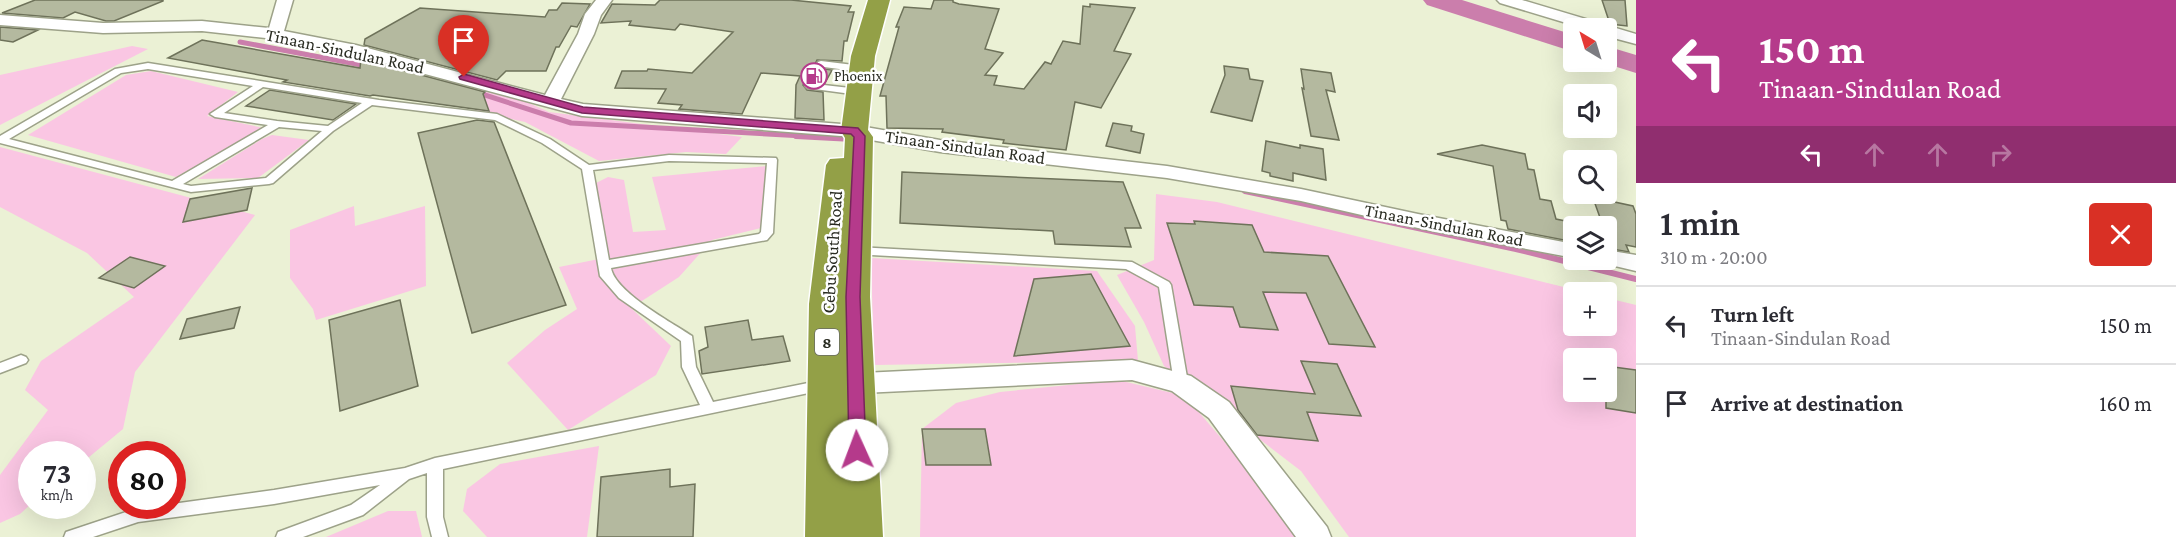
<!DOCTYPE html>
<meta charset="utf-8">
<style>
:root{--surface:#fff;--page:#f2f2f3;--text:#2b2b33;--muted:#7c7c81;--line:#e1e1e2}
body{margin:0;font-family:"Crimson Pro",serif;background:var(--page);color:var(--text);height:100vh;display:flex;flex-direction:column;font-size:22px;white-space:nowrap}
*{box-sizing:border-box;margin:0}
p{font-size:20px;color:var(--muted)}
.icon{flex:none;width:33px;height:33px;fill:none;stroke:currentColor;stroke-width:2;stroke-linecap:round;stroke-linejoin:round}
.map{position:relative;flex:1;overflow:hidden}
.drawer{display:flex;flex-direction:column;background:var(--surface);width:540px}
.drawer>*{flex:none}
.guide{background:#b53a8b;color:#fff;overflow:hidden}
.needle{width:39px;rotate:322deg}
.controls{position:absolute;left:1563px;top:18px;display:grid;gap:12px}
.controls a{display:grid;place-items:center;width:54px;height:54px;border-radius:6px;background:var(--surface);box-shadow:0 6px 24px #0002;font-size:30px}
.speed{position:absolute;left:18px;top:441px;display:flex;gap:12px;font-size:30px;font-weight:700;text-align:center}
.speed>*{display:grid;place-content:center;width:78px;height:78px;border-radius:50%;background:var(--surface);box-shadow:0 6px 24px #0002;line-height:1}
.speed small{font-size:15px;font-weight:400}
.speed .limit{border:9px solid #d22;background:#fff;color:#111}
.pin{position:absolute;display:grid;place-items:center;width:51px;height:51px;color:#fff;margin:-62px -26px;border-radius:50% 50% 50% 0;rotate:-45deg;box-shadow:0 0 6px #0007}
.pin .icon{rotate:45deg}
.me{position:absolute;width:66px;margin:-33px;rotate:358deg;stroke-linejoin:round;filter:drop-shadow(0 0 4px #0008)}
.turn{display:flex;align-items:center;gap:21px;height:126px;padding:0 24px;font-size:27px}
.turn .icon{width:78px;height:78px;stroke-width:2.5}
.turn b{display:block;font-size:42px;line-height:51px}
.lanes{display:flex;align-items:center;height:57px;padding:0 24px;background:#0003;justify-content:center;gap:30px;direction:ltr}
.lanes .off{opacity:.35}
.round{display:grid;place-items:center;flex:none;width:63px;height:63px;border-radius:6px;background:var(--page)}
.head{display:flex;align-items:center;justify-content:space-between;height:102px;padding:0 24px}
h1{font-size:36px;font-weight:600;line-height:45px}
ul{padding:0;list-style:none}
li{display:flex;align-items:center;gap:18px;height:78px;padding:0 24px;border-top:2px solid var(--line)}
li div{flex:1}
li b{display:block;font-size:22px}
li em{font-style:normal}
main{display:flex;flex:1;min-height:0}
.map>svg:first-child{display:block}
.green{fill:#fac6e3;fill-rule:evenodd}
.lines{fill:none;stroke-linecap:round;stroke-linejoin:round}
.stream-far1{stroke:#cb7eac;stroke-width:5}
.stream{stroke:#cb7eac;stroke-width:6}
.river{fill:#cb7eac;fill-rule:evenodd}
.building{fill:#b4b99f;stroke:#6e725a;stroke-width:1.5}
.lane-casing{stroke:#9da289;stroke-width:3}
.street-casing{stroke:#9da289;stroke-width:3}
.highway-casing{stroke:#fff;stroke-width:3}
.lane{fill:#fff;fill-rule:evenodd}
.street{fill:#fff;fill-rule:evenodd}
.highway{fill:#93a047;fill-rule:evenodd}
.route{fill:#b53a8b;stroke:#76265a;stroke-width:1.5}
.labels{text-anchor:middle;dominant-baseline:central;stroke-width:5;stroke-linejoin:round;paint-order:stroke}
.far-poi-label{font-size:15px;fill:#2a2c22;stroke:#fff;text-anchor:start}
.shield{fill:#fff;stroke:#6a6b64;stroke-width:1.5}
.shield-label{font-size:16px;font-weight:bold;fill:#2a2c22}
.street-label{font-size:18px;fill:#2a2c22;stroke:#fff}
</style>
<main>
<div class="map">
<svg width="1636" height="537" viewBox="0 0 1636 537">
<rect width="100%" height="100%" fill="#ebf1d5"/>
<g class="green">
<polygon points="132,46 148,49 0,125 0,75"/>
<polygon points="151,71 238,92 207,116 264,128 176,177 28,135 126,75"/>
<polygon points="483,88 520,99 549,112 742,137 726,154 686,152 599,161 525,122 474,111"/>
<polygon points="272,135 309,140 258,178 198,179 262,139"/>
<polygon points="0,147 255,215 135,372 123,429 83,462 82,454 32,454 31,504 20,514 0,523 0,475 48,410 25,390 41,361 134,297 87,253 0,207"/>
<polygon points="767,166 761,228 712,240 679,277 631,308 671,346 656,375 568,430 507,363 545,330 577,309 559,267 609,257 584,189 608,177 624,180 633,232 666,230 652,177"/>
<path d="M1156,194L1217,202L1584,292H1574V326H1606L1607,298L1636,305V537H1349L1301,471L1164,366L1144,322L1117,275L1154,260ZM1574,358H1606V392H1574Z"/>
<polygon points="354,206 355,226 425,206 426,286 316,320 313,309 290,278 290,230"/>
<polygon points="871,258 1097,271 1135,326 1138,361 874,365"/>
<polygon points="1118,380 1185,396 1270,495 1298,537 920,537 922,429 956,403 1000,392"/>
<polygon points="599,446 587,537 487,537 463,511 467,489 500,464"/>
<polygon points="388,511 416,511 422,537 326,537"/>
</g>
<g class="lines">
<g class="stream-far1">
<polyline points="240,42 367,66"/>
<polyline points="448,83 571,123 822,137"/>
</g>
<g class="stream">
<polyline points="796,136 853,139"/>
<polyline points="1245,191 1516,249 1636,279"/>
</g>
<g class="river">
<polygon points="1423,0 1462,0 1574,35 1574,52 1427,5"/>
<polygon points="1606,46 1636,55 1636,73 1601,62 1606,62"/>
</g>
</g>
<g class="building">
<polygon points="35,0 163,0 163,1 114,21 106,21 75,12 63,18 2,13"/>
<polygon points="660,0 791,0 851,6 848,12 854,12 847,41 844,41 842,61 817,60 812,70 813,74 821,75 825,69 832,70 825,83 818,82 811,76 803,85 807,90 823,92 824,120 795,118 796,85 800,76 761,73 742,114 679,109 682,105 658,103 666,89 615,88 622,71 647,71 648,69 692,73 733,32 680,24 675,30 629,25 631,21 601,23 612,4 655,5"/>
<polygon points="934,0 953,0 953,2 959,4 999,9 985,49 1003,53 985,75 997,76 994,85 1024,89 1045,62 1051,64 1063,41 1080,44 1083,6 1090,7 1090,4 1135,8 1114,51 1131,54 1101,108 1075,102 1066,150 1003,143 1004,140 942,132 943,129 887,128 886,96 880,96 899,27 896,27 904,7 931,9"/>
<polygon points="1602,0 1625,0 1627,26 1610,24"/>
<polygon points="562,3 590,4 577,27 571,26 559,47 556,47 546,71 506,71 497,80 364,45 365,39 420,8 545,17 549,10 557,10"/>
<polygon points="0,27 38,30 13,42 0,40"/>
<polygon points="202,40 360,68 361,59 485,92 483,94 489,111 373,95 370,96 283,82 287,80 168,58"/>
<polygon points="1224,66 1248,69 1250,79 1263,81 1252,121 1211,112 1225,75"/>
<polygon points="1301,69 1331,73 1335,92 1326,90 1339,140 1311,136 1302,88 1304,89"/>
<polygon points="270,90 356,104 333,120 246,106"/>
<polygon points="477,120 494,122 566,305 472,333 418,133"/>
<polygon points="1113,123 1132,126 1131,131 1144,134 1140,153 1106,146"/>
<polygon points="1266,141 1300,148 1300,145 1323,149 1326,180 1293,173 1293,181 1270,176 1270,173 1262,171"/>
<polygon points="1482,145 1525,154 1528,169 1534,170 1540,199 1551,201 1556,219 1590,226 1574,226 1574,242 1508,229 1506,221 1501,220 1493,166 1437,154"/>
<polygon points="902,172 1123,182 1141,228 1125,228 1131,247 1055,244 1053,231 900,223"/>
<polygon points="252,188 247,210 183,222 190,199"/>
<polygon points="1593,198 1605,200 1609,199 1610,201 1633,206 1636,214 1636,247 1626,245 1629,252 1606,248 1606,226 1603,226"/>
<polygon points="1194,221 1252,225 1264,252 1328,256 1375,347 1329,344 1306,293 1263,292 1278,330 1240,327 1233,307 1194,305 1167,223 1195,224"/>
<polygon points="130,257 165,266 134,288 99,278"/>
<polygon points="1091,274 1130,346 1014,356 1034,279"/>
<polygon points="400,300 418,386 340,411 329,320"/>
<polygon points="240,307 234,328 180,339 187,319"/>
<polygon points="748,320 752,340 783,336 790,361 702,374 699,351 708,347 705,327"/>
<polygon points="1301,361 1337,364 1361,416 1307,412 1318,441 1257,435 1238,410 1231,386 1315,394"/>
<polygon points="1606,366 1636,370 1636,413 1606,408"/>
<polygon points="922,429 985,429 991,465 926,465"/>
<polygon points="670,469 670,487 695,484 693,537 597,537 601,477"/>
</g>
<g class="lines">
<g class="lane-casing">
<g id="lane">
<polygon points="821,61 862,66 866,69 862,72 824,67 821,73 815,73 814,71 818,62"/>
<path d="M148,63L379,100L497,114L550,139L589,165L669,155L776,158L777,160L773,233L767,240L611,268C615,292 671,322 692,336L696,367L713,402L823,380L828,381L830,385L828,389L823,390L443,469V517L448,537H432L427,517V473L409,479L363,515L303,537H276L278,532L351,505L380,485L274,504L138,522L93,537H64L66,532L138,508L172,506V504L274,490L405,468L435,458L700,405L682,367L681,341L619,298L600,276L582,169L542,143L495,120L372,105L333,131L273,183L269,184L191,192L0,143V136L115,69ZM148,69L253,86L210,114L215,117L268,125L172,181L9,139L121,73ZM263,87L362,103L328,126L277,121L224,113ZM279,127L322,131L266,178L191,186L183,184ZM669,161L767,163L761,232L759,234L609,260L593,170Z"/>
<polygon points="812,78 816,81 815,84 859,89 864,92 859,95 807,88 805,86 809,79"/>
<polygon points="857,247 1132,262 1169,282 1171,285 1188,383 1186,387 1181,388 1176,387 1174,383 1159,287 1126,269 853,254 851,251"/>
<polygon points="21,355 26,357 28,360 26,363 0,373 0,363"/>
</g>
</g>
<g class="street-casing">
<g id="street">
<polygon points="277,0 293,0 284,31 356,45 545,95 578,34 585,14 596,0 612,0 601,15 594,34 561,99 583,104 854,125 940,140 1167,166 1301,189 1418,214 1574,244 1574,258 1418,228 1301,201 1167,178 940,152 854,137 582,116 354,55 275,39 202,31 103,33 0,25 0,15 103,23 202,21 269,28"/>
<polygon points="1497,0 1522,0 1636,34 1636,44 1606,36 1606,28 1583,28 1500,3"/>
<polygon points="1606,250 1636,255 1636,271 1598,262 1596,260 1606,260"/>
<polygon points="1132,360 1191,376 1229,402 1327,527 1331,537 1296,537 1209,418 1172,391 1132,380 842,394 832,391 828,384 832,377 842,374"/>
</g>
</g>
<g class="highway-casing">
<polygon id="highway" points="868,0 890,0 875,56 868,130 873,137 870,297 883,537 805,537 809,304 826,165 830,159 844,158 845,138 841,131 851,56"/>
</g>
<use href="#lane" class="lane"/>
<use href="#street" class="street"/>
<use href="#highway" class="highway"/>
</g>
<polygon class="route" points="464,74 583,107 858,128 865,136 860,297 866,450 863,455 857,457 851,455 849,450 846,297 854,137 851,134 582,113 460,79 459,77"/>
<defs>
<g id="fuel-ring" transform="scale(1.35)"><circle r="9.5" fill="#fff" stroke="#b53a8b" stroke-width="1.5"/><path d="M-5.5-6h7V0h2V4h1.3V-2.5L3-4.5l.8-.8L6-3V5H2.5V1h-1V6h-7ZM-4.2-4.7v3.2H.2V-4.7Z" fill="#b53a8b"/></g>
</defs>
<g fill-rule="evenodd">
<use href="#fuel-ring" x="814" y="76"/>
</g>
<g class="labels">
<g class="far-poi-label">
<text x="834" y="76">Phoenix</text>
</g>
<rect class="shield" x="815" y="329" width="24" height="26" rx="4.5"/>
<g class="shield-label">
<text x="827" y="342">8</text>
</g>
<g class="street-label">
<text transform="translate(345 51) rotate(12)">Tinaan-Sindulan Road</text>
<text transform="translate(965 147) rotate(8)">Tinaan-Sindulan Road</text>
<text transform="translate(1444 225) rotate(11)">Tinaan-Sindulan Road</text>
<text transform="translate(832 252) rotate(-86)">Cebu South Road</text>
</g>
</g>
</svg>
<div class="controls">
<a><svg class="needle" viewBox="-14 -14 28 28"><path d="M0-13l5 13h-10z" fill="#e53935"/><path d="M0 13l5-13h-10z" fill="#7c7c81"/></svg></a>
<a><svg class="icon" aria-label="sound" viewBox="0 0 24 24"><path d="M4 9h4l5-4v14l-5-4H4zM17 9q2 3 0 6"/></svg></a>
<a><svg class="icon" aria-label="search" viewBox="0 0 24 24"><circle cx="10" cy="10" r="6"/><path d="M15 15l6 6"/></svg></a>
<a><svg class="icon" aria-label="layers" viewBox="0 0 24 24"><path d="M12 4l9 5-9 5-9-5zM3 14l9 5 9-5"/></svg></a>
<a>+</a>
<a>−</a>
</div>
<div class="speed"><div>73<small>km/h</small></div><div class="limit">80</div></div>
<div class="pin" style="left:464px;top:77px;background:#d93025"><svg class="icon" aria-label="arrive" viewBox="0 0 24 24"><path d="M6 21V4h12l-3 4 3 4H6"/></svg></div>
<svg class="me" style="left:857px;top:450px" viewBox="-20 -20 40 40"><circle r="19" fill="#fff"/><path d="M0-13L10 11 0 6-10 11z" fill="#b53a8b"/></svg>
</div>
<section class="drawer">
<div class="guide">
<div class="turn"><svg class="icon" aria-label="left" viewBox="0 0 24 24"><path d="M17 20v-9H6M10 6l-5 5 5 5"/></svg><div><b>150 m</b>Tinaan-Sindulan Road</div></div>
<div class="lanes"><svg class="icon" aria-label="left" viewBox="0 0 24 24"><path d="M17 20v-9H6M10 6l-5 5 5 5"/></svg><svg class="icon off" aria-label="ahead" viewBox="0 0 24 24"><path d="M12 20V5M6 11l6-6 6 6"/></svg><svg class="icon off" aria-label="ahead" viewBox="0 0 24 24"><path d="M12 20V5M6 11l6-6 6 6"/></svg><svg class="icon off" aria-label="right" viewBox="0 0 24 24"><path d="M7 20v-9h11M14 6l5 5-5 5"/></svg></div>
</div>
<div class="head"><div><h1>1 min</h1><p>310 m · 20:00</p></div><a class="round" style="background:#d93025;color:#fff"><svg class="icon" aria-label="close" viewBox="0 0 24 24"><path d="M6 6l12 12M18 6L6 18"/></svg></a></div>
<ul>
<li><svg class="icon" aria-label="left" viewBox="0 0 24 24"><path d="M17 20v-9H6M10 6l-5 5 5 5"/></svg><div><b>Turn left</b><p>Tinaan-Sindulan Road</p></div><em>150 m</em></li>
<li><svg class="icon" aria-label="arrive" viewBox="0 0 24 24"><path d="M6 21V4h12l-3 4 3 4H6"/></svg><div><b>Arrive at destination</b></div><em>160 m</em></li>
</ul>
</section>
</main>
